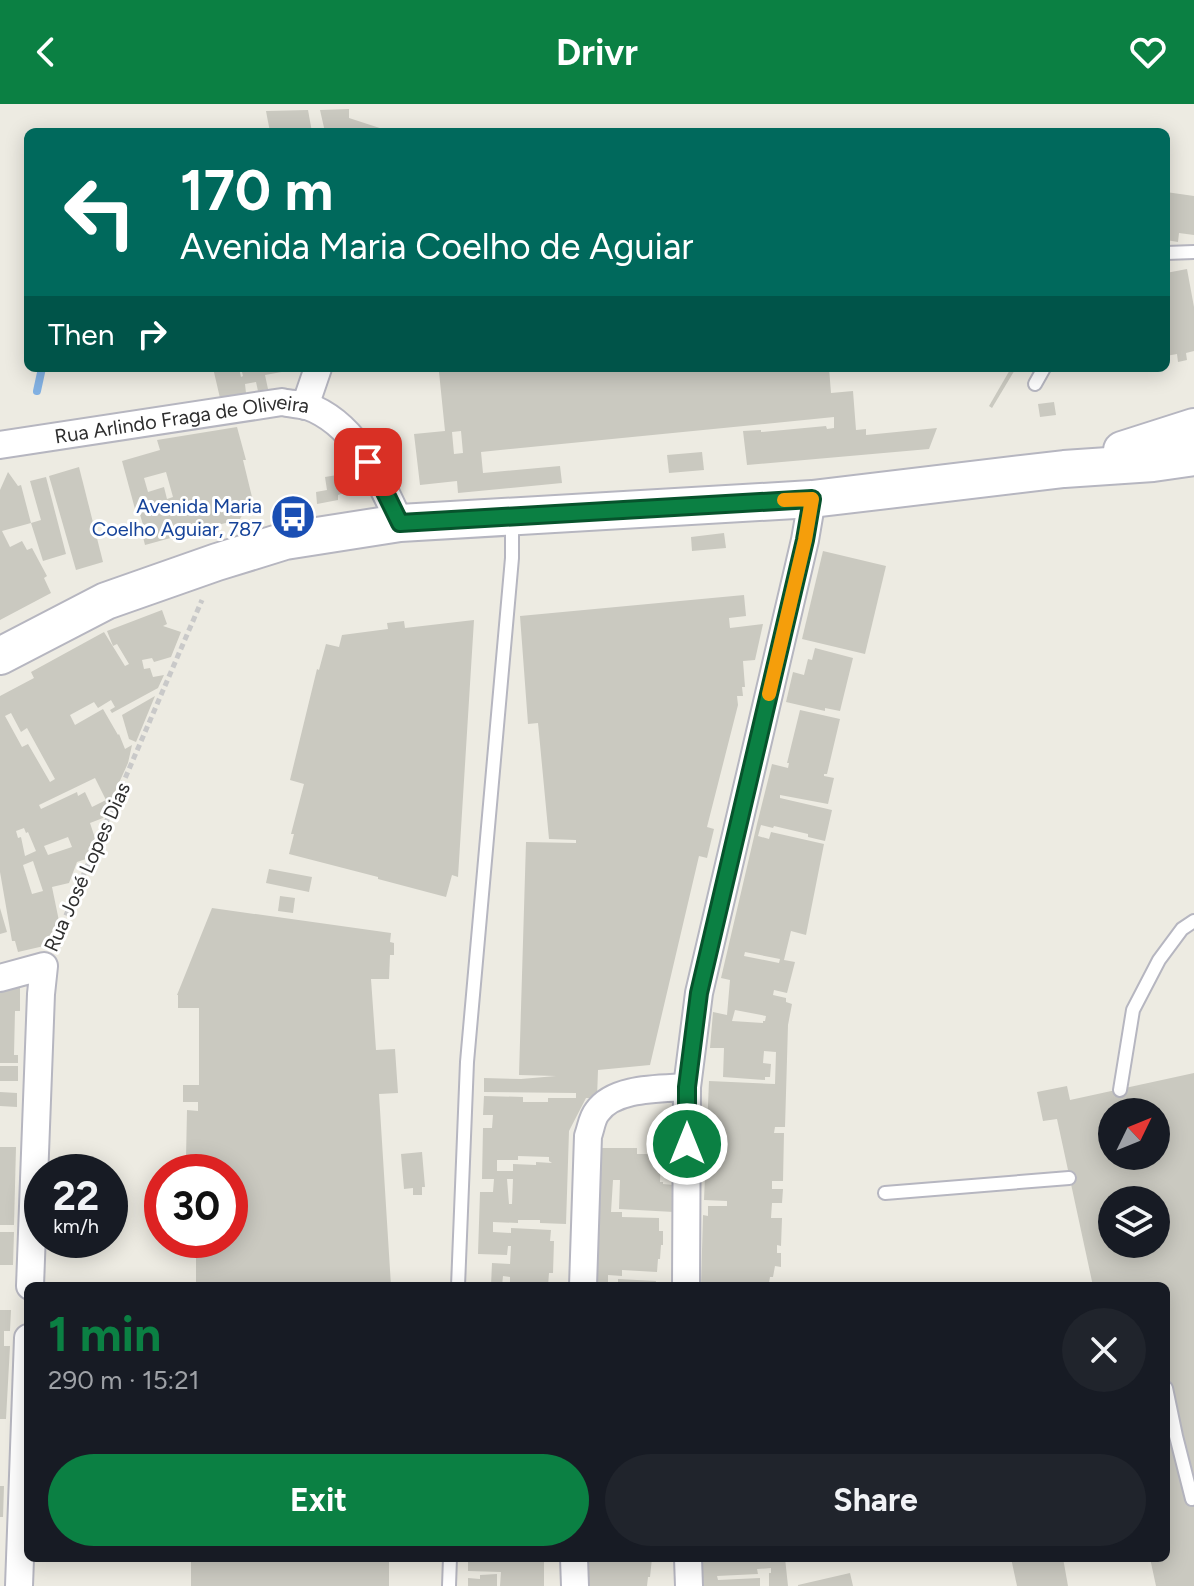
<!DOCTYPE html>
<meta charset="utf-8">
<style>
:root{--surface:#171b24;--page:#20242c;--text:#f1f3f6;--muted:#9ea1a6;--accent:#0b8043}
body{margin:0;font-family:Figtree,sans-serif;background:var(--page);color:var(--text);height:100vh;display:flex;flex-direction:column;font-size:30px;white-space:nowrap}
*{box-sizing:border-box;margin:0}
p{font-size:26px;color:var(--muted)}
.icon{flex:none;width:44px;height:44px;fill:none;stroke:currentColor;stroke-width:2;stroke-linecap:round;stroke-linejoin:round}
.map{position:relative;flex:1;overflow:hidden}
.drawer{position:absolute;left:24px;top:1178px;width:1146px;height:280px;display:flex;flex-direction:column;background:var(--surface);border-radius:12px;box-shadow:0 4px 20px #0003}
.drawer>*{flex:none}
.guide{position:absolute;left:24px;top:24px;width:1146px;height:244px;border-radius:12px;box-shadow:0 4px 20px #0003;background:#00695c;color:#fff;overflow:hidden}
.needle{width:52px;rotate:47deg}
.controls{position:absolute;left:1098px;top:994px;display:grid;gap:16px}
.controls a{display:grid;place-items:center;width:72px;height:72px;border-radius:50%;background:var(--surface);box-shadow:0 4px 20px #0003;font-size:40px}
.speed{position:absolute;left:24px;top:1050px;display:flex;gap:16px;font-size:40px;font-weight:700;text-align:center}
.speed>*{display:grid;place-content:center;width:104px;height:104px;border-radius:50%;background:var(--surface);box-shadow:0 4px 20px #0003;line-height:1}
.speed small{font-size:20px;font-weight:400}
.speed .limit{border:12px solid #d22;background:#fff;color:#111}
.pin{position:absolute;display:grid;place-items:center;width:68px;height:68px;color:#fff;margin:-34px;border-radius:16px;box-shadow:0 4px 12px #0006}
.me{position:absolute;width:88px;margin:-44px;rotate:0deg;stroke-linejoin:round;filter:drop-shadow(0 0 6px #0008)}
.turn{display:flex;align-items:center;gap:28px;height:168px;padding:0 24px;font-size:36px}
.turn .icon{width:104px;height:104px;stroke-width:2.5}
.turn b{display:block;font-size:56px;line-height:68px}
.then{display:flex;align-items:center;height:76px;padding:0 24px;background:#0003;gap:16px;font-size:30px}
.round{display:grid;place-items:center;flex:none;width:84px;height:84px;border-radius:42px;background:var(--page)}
.overview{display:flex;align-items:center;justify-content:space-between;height:136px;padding:0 24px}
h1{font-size:48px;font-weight:700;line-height:60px;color:var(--accent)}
.primary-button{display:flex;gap:16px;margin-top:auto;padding:16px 24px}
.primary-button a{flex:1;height:92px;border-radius:48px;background:var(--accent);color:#fff;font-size:32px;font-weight:700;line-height:92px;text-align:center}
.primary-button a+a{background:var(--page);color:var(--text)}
header{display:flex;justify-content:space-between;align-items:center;height:104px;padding:0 24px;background:var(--accent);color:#fff;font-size:36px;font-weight:700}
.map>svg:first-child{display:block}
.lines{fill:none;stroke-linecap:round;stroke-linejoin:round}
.stream{stroke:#82b1e3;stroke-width:8}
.building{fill:#cac9c0;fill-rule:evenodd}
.lane-casing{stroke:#b6b6c0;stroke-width:16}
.street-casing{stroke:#b6b6c0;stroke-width:30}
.secondary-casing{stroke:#b6b6c0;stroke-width:40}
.path{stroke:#c9c9c9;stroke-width:5;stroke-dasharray:6 4;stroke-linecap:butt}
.lane{stroke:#fff;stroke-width:12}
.street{stroke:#fff;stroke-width:26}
.secondary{stroke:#fff;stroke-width:36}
.route-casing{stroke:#07532c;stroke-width:20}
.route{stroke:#0b8043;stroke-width:14}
.slow{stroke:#f59e0b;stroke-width:14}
.labels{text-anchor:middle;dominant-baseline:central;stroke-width:6;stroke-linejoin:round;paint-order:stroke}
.street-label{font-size:20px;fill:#2e2e2e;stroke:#fff}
.transit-label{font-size:20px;fill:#164399;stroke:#fff;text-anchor:end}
</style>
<header><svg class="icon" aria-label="back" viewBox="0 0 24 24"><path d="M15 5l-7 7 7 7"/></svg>Drivr<svg class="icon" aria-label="heart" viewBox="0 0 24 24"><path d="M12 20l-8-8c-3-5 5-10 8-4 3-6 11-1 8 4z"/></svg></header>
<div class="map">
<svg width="1194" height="1482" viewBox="0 0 1194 1482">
<rect width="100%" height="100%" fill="#edebe2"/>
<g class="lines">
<polyline class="stream" points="37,287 42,264"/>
</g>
<g class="building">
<polygon points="349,5 349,14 392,28 325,28 320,6"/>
<polygon points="308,6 312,28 270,28 266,7"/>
<polygon points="1166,88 1194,92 1194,131 1179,129 1178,138 1166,136"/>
<polygon points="1187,165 1194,203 1194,247 1186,249 1187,256 1178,258 1177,250 1166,252 1166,169"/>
<polygon points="213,264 239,264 241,273 243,272 241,264 309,264 308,268 287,267 265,271 268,285 258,287 256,278 245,280 246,289 220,294"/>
<path d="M455,264H829L831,289L853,287L856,326L866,325V331L937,324L929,345L747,361L743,327L761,326V328L826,322L827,325L834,324V313L481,348L483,369L560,362L562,379L458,389L457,377L420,381L414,330L445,327L439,268L455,266ZM461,327L463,349L454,350L452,328Z"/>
<polygon points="1011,264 1016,264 992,304 989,302"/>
<polygon points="1054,298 1056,311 1040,313 1038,300"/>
<path d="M237,323L246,356H243L252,393L240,415L145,441L141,425L144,424L138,404L135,405L122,357L160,346L157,336ZM166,368L173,393L167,395L164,383L148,388L144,374Z"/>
<polygon points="702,348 704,366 669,369 667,351"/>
<polygon points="79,363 103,458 76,466 49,372"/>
<polygon points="8,368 18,382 21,381 31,419 2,427 10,443 22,437 27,446 32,444 47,472 44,474 51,489 0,516 0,386"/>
<polygon points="349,369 351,382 343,383 344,389 338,391 338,396 317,400 316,388 327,386 325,373"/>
<polygon points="46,373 66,450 43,457 31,419 41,416 30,377"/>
<polygon points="724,429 726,444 692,447 691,433"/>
<polygon points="823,447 886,462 865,550 802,535"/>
<path d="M744,491L746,512L729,514L730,524L763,520L755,556L743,557L745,583H742L743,592H737L738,601L707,723L714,725L707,754L699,752L650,961L598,966L597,994H586L569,1027L566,1120L540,1119V1116H518V1119L493,1118V1128L511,1129V1124L551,1126L550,1137H554L553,1169H549L548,1182L510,1179V1173L503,1172L502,1182H491L492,1159L510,1160L511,1142H508L507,1151L478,1150L480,1088H493L494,1075H482L483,1024H492L493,1011H483L484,992L523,993V998H548V994H576V989L484,988V974L521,975L556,972L519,971L526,738L576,739V736L549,735L538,619L528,620L520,512ZM518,1052L549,1053V1057L552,1059L536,1058V1061L513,1060V1067H497V1056H518ZM507,1075H513L512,1100H509Z"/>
<path d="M162,506L167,520L163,522L181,528L171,553L154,558L152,554L142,556L144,565L150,564L153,573L164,571L158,584L112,609L110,606L115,603L111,596L98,604L94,598L70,611L75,621L103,605L118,631L119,630L125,645L132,641L128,659L103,714L90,719L95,734L86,755L77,758L69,779L52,783L59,817L44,842L18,848L15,837H12L0,768V592L34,574L31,568L104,528L125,562L129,560L117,540L113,542L107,527ZM11,609L21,628L27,624L55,675L50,678L28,640L22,643L5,612ZM95,674L106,696L92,703L85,688L78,692L77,688L41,705L39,701ZM24,724L26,729L28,728L36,747L25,752L21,733L18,734L16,727ZM68,733L72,743L48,751L44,742ZM33,757L43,787L32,790L23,761Z"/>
<polygon points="474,516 458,773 452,771 446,793 378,775 378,773 289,750 294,730 291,730 304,680 290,676 317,565 319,566 326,540 339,543 342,531 388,525 387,519 404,517 405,524"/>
<polygon points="815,544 853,554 840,607 825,604 825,607 786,598 793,568 804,571 808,555 812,556"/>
<polygon points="155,592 136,638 129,635 122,611"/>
<path d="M800,606L840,615L827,670H824V672L834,674L828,700L780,691V694L832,706L825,737L808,733V730L774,722L773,724L761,721L758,732L769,735L771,728L824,740L806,831L791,827L784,856L795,858L787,889L774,886L773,891L786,894V898L792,900L788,921L785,1023H775L774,1029H784L783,1077H772V1085H783L782,1099H772L771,1114H782L781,1142L777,1141V1149H781V1163L775,1162L773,1173H770L769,1179H775V1182H701L703,1111L708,1112V1102H727V1097L704,1096L709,977L775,980L776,948L764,947L763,959L771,960L770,973H765V976L723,973L724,944H710L713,908L727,911L730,876L721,874L757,720L772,660L788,664L789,659H787ZM745,848L780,855L779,859L744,852ZM735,906L766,912L765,917H763V919L732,917Z"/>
<polygon points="269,765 312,773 309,788 266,779"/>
<polygon points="280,792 295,794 293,809 278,807"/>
<polygon points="0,804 7,828 0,830"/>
<polygon points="212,804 391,829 390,838 394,839 394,851 390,851 389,875 371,875 376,946 395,945 398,989 379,990 391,1182 196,1182 196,1136 230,1136 230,1068 197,1068 197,1054 186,1054 187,1006 198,1007 198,998 183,998 183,981 199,981 199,904 178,904 178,891 177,891"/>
<polygon points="20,881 20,907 15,907 14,951 18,951 18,959 0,959 0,888"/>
<rect x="0" y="962" width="18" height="15"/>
<path d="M1194,969V1482H1156L1150,1454H1166V1182H1093L1057,1015L1043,1017L1037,988L1067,982L1070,996ZM1112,1008H1156V1052H1112ZM1112,1096H1156V1140H1112Z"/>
<polygon points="0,988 17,989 17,1003 0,1002"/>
<polygon points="0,1043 16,1043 14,1121 0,1121"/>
<polygon points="600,1044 637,1044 637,1050 661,1050 660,1078 663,1078 663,1080 674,1081 674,1108 619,1105 620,1076 613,1076 611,1108 622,1108 622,1113 659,1114 659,1127 663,1127 663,1141 661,1141 660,1155 658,1155 657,1168 622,1166 622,1172 608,1171 608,1182 596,1182"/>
<polygon points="422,1048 425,1083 422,1083 422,1091 413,1091 413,1084 404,1085 401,1050"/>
<polygon points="0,1128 14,1128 13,1161 0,1161"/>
<polygon points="618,1175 656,1177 655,1182 618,1182"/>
<polygon points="0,1206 11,1206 10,1227 4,1227 4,1242 10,1242 6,1315 0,1315"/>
<polygon points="0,1382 4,1382 3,1413 0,1413"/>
<rect x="191" y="1454" width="198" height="28"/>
<polygon points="468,1454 544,1454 544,1482 500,1482 501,1468 468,1467"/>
<polygon points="608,1454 652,1454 650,1473 648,1473 647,1482 586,1482 587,1455 608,1456"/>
<polygon points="693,1454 785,1454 788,1482 769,1482 769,1469 771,1469 771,1464 757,1465 758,1470 717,1472 718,1476 760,1474 760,1482 693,1482"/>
<polygon points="1011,1454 1063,1454 1068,1482 1017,1482"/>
<polygon points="850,1469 853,1482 798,1482 798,1481"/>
<polygon points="497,1470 497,1482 468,1482 468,1474 480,1475 480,1471"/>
</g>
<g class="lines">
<g class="lane-casing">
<g id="lane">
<polyline points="1166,149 1194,148"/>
<polyline points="1035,280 1044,264"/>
<polyline points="1120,986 1133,906 1159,856 1182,825 1194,817"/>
<polyline points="885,1089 1069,1074"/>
<polyline points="458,1182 467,958 512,454 512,415"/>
<polyline points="1166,1284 1176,1332 1192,1395"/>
<polyline points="449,1482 450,1454"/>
</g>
</g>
<g class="street-casing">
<g id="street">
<polyline points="305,302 318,264"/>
<path id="s1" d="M0,341L282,298C290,300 299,300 307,302C357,320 379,375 400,419"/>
<polyline points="0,874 44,862 41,890 30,1182"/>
<path d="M583,1182L588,1032C591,1024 592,1014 597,1008C614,983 660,985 687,983"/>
<polyline points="686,1182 687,983 699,889 805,436 812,395"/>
<polyline points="574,1454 575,1482"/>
<polyline points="688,1454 689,1482"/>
<polyline points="19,1482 28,1234"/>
</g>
</g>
<g class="secondary-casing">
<g id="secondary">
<polyline points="1122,346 1194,323"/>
<polyline points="0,552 106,497 217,458 285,437 400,419 812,395 1064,365 1153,359 1194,353"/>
</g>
</g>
<polyline class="path" points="54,839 202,496"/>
<use href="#lane" class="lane"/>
<use href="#street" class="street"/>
<use href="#secondary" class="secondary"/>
</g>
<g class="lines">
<g class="route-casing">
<polyline id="route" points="368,358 377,372 400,419 812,395 805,436 699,889 687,983 687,1040"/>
</g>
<use href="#route" class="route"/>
<polyline class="slow" points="769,590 805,436 812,395 784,396"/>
</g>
<defs>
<g id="bus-disc" transform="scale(2.3)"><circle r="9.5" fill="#1a4fb4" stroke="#fff"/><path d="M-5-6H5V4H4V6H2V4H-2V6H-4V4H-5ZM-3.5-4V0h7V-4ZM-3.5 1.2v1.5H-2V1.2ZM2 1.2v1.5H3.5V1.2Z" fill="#fff"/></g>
</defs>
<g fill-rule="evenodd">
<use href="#bus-disc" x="293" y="413"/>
</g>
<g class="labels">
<g class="street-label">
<text stroke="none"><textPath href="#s1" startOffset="184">Rua Arlindo Fraga de Oliveira</textPath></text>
<text transform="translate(87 763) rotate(-66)">Rua José Lopes Dias</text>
</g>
<g class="transit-label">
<text x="262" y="402">Avenida Maria<tspan x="262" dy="23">Coelho Aguiar, 787</tspan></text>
</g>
</g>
</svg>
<div class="controls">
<a><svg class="needle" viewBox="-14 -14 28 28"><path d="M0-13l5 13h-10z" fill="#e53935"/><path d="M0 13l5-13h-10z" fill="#9ea1a6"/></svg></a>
<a><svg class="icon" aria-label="layers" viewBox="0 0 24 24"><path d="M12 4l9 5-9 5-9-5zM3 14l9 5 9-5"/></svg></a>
</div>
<div class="speed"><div>22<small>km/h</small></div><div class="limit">30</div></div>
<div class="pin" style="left:368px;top:358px;background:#d93025"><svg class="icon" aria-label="arrive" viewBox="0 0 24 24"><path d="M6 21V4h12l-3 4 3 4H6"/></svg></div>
<svg class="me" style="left:687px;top:1040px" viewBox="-20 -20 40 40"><circle r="17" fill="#0b8043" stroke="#fff" stroke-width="3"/><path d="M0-11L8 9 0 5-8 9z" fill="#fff"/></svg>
<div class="guide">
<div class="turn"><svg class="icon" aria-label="left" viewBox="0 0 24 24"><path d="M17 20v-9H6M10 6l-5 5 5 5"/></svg><div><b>170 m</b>Avenida Maria Coelho de Aguiar</div></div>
<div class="then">Then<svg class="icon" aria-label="right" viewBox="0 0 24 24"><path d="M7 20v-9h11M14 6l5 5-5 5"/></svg></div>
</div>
<section class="drawer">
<div class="overview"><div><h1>1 min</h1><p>290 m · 15:21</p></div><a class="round"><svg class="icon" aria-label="close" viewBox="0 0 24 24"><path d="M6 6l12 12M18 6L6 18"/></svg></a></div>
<div class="primary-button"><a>Exit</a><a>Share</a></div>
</section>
</div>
